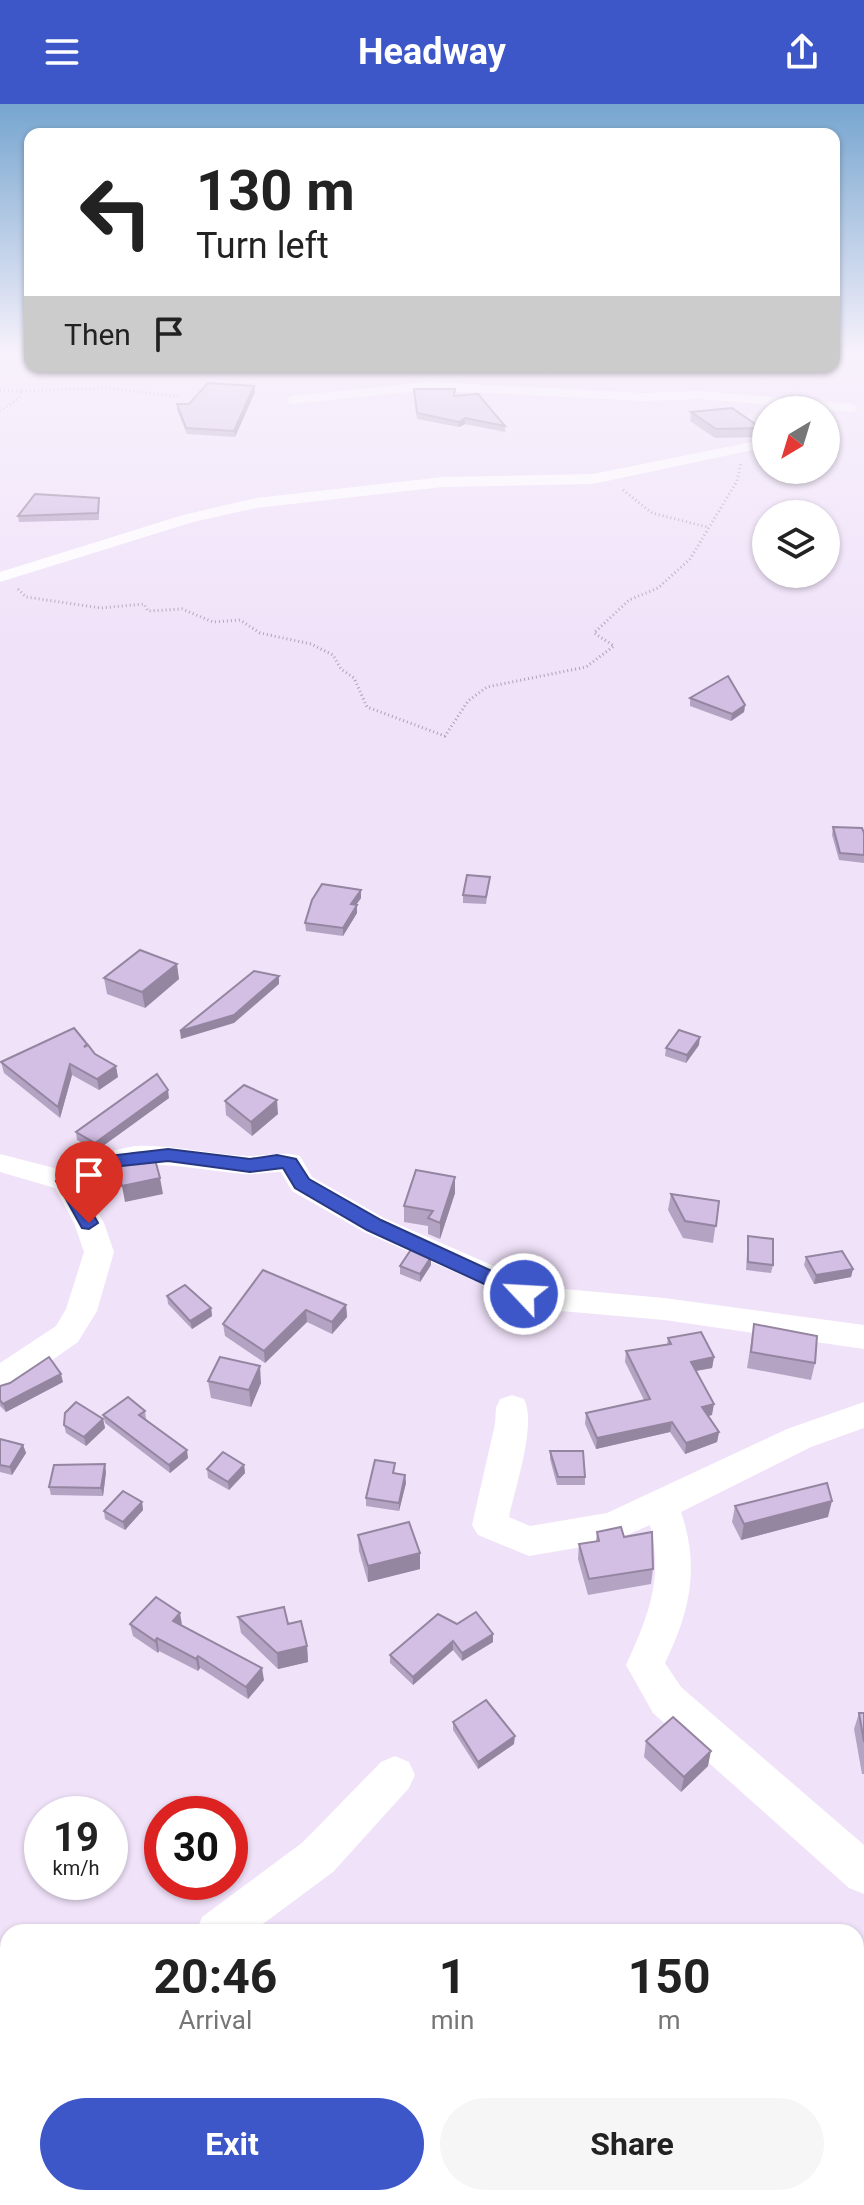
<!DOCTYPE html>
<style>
:root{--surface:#fff;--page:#f6f6f6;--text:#222;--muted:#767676;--accent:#3d56c8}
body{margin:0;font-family:Roboto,sans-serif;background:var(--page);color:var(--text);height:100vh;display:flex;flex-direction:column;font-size:30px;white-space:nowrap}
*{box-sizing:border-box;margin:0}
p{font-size:26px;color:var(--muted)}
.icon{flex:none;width:44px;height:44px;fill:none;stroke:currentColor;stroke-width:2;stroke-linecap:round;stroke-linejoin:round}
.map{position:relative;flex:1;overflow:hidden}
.details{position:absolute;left:0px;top:1820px;width:864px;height:282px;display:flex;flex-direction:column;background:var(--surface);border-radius:24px 24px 0 0;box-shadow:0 2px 6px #0004}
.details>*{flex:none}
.guide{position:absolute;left:24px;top:24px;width:816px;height:244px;border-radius:16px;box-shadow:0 2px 6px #0004;background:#fff;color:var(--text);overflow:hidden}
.needle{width:52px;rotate:218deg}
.fabs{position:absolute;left:752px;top:292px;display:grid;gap:16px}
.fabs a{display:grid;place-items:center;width:88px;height:88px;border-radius:50%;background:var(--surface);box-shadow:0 2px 6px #0004;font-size:40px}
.speed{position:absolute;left:24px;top:1692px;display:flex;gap:16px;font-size:40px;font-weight:700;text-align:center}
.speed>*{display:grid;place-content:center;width:104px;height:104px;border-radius:50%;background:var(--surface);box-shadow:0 2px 6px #0004;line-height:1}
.speed small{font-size:20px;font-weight:400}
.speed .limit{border:12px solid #d22;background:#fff;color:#111}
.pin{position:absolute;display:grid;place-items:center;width:68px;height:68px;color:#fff;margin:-82px -34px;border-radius:50% 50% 50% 0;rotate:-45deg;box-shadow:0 0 8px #0007}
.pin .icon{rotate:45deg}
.me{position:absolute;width:88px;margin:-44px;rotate:295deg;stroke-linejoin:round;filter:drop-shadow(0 0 6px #0008)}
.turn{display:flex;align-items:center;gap:28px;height:168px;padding:0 40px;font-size:36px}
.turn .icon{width:104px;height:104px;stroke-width:2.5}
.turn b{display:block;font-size:56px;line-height:68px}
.then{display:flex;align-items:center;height:76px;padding:0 40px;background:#0003;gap:16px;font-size:30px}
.eta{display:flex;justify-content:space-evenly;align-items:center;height:136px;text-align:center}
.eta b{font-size:48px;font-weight:700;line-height:56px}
.action{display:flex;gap:16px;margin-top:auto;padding:16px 40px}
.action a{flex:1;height:92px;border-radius:48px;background:var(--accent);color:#fff;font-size:32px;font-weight:700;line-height:92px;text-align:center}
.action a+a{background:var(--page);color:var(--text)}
header{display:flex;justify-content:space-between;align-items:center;height:104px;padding:0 40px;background:var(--accent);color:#fff;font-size:36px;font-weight:700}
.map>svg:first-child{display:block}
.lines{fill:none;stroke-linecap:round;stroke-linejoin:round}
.path{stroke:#ada2b4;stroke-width:3;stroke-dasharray:1 3;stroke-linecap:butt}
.minor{fill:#fff;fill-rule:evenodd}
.wall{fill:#b5a3c4}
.shaded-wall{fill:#9485a0}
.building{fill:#d3bee4;stroke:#9485a0;stroke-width:2}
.route{fill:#3d56c8;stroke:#283882;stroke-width:2}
</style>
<header><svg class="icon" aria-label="menu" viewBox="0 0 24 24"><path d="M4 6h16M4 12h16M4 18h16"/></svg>Headway<svg class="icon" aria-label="share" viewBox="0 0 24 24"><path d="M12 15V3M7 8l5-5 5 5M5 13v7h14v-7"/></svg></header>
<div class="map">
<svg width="864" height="2101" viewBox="0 0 864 2101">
<rect width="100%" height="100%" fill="#f0e2f9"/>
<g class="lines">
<g class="path">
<polyline points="548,271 555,262"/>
<polyline points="0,286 22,287 19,294 0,307"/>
<polyline points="22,287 108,284 179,293"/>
<polyline points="623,386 652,409 707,423"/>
<polyline points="18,485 26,493 101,504 144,500 148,507 182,505 213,518 240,516 260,529 311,540 333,551 341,565 354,574 367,603 445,632 468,597 487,583 586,563 614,542 594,529 629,496 658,484 690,455 737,377 741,359"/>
</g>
<g class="minor">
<polygon points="428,278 644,289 700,287 852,300 859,304 852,308 700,295 644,297 428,286 292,300 285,296 292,292"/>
<polygon points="766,335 766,343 593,380 443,383 256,404 193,418 0,478 0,468 183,411 256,394 443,373 593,370"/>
<path d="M134,1042C173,1040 211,1051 249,1052C267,1052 282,1047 300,1052L312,1073L384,1114L542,1183L664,1194L864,1221V1245L664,1216L538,1205L364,1128L292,1087L281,1068C268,1068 256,1071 244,1070C186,1065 134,1048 81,1080L104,1119L114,1148L97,1207L78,1238L11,1285L0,1288V1259L56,1222L66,1205L84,1148L74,1119L55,1084L0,1068V1050L62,1066L88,1052Z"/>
<path d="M512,1291L524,1295C537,1320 515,1384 509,1413L530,1422L607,1409L787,1325L864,1298V1324L811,1343L681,1408C700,1463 690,1508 665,1559L681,1583L864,1741V1790L849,1784L653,1609L626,1561C648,1513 664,1474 650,1421L611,1438L529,1452L478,1431L472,1421L495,1320L496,1304L500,1295Z"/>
<polygon points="395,1652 409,1658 415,1671 409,1684 333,1768 252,1828 196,1828 202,1813 303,1738 381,1658"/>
<polygon points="8,2011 8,2057 0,2060 0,2014"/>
</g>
</g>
<g class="wall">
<polygon points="254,282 255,288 235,333 187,330 177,306 177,300 189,300"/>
<polygon points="414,285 455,292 505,322 505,328 465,320 459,323 417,315"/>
<polygon points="691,308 761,324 760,333 715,334 690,317"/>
<polygon points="99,401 99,416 19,418 18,412"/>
<polygon points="690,594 745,601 744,608 731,617 690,602"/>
<polygon points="833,723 864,729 864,759 839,756 832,731"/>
<polygon points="490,773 486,800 463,799 463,791"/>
<polygon points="361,786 361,794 356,801 357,809 343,832 306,827 305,819"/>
<polygon points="104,874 179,875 145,904 107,890"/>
<polygon points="699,941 686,959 665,952 666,944"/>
<polygon points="87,942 118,973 99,986 72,971 60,1014 4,969 1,958"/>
<polygon points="169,994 96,1047 77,1036 76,1028"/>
<polygon points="225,997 278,1010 252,1032 226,1011"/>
<polygon points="455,1089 440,1135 428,1130 428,1122 404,1118 404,1102"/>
<polygon points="671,1090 719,1097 713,1139 683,1134 668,1106"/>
<polygon points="748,1132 773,1161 771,1169 746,1166"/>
<polygon points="806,1153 853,1165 851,1173 814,1180 804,1161"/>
<polygon points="431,1161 420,1178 400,1170 400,1162"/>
<polygon points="263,1166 346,1201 347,1213 332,1230 307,1218 265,1259 225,1232 223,1220"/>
<polygon points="167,1192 211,1204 212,1212 192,1225 168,1200"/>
<polygon points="754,1220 815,1259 811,1276 747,1264"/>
<polygon points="668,1234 714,1253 712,1264 696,1267 712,1311 708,1312 719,1328 717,1338 685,1350 670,1328 596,1345 585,1320 586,1309 644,1296 625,1258 626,1247 667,1241"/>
<polygon points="208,1277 261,1279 251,1303 211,1294"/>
<polygon points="63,1278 6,1308 0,1302 0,1282 10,1279"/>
<polygon points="145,1307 146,1315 188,1354 170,1369 105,1319 103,1311"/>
<polygon points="103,1315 105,1324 86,1342 66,1329 64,1321"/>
<polygon points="0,1335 23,1341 26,1349 12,1371 0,1368"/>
<polygon points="550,1347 585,1373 585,1381 557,1381 550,1355"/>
<polygon points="244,1361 245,1369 229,1386 208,1374 207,1365"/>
<polygon points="106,1368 103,1392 51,1391 49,1383"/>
<polygon points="395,1369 405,1371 406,1379 399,1407 366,1402 366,1394"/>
<polygon points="142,1398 143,1406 125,1426 105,1415 104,1407"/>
<polygon points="735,1402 828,1413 741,1436 732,1418"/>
<polygon points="597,1428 624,1433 653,1465 651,1480 588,1491 578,1455 579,1440 596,1437"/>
<polygon points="358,1431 420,1449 420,1465 368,1478 359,1447"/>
<polygon points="238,1513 288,1520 307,1542 308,1558 278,1565 241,1529"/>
<polygon points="130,1520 182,1522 264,1576 248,1595 200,1564 198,1567 159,1547 158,1549 133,1532"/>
<polygon points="457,1520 493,1530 493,1538 462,1557 453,1546 413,1581 390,1559 390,1551"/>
<polygon points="859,1609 864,1609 864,1670 862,1670 854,1625"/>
<polygon points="453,1618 514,1640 478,1665 453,1626"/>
<polygon points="646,1637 708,1662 681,1688 644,1653"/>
</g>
<g class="shaded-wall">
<polygon points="254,282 255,288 235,333 234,327"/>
<polygon points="465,314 465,320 459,323 459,318"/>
<polygon points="745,601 744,608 731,617 732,610"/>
<polygon points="361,786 361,794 351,808 351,800"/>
<polygon points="357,801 357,809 343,832 343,824"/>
<polygon points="177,860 179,875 145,904 142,888"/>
<polygon points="279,872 279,880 234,919 181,935 180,927"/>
<polygon points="700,933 699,941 686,959 687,951"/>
<polygon points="70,960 72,971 60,1014 58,1003"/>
<polygon points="116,962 118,973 99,986 97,975"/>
<polygon points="168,986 169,994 96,1047 95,1039"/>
<polygon points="277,996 278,1010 252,1032 251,1018"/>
<polygon points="455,1073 455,1089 440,1135 440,1119"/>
<polygon points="160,1074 163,1090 125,1098 122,1082"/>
<polygon points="431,1153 431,1161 420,1178 420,1170"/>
<polygon points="853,1165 851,1173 814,1180 816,1171"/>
<polygon points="346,1201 347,1213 332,1230 332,1218"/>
<polygon points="211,1204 212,1212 192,1225 190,1217"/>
<polygon points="306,1206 307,1218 265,1259 264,1247"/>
<polygon points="714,1253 712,1264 689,1268 691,1258"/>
<polygon points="260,1262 261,1279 251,1303 249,1286"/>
<polygon points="61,1270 63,1278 6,1308 3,1300"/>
<polygon points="714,1300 712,1311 700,1314 702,1303"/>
<polygon points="103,1315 105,1324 86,1342 84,1333"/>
<polygon points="672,1318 670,1328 596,1345 597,1334"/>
<polygon points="719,1328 717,1338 685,1350 686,1339"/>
<polygon points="23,1341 26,1349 12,1371 10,1363"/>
<polygon points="187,1346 188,1354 170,1369 169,1361"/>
<polygon points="105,1360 106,1368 103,1392 101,1384"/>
<polygon points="244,1361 245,1369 229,1386 228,1378"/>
<polygon points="405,1371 406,1379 399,1407 399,1399"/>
<polygon points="832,1397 828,1413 741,1436 744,1420"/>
<polygon points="142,1398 143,1406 125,1426 123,1418"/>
<polygon points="420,1449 420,1465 368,1478 368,1462"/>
<polygon points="180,1509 182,1521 173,1517"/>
<polygon points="493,1530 493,1538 462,1557 462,1549"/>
<polygon points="157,1534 159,1547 158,1549 155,1537"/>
<polygon points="453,1537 453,1546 413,1581 413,1573"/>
<polygon points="307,1542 308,1558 278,1565 277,1549"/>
<polygon points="198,1552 200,1564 198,1567 196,1555"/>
<polygon points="262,1564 264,1576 248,1595 246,1583"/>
<polygon points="515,1632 514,1640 478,1665 478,1658"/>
<polygon points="711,1647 708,1662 681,1688 684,1673"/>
</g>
<g class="building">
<polygon points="208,279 254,282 234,327 186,324 177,300 189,300"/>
<polygon points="414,285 455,285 454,292 478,290 505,322 465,314 459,318 417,309"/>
<polygon points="732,304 761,324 716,325 691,308"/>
<polygon points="35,390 99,394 98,409 18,412"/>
<polygon points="728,572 745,601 732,610 690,594"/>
<polygon points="833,723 862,724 864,729 864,751 840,749"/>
<polygon points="467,771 490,773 486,793 463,791"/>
<polygon points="322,780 361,786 351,800 357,801 343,824 305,819 312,796"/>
<polygon points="140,846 177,860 142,888 104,874"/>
<polygon points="254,867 279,872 234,911 180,927"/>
<polygon points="74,924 87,940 84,943 88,941 95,950 116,962 97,975 70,960 58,1003 1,958"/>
<polygon points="679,926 700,933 687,951 666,944"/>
<polygon points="157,970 168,986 95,1039 76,1028"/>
<polygon points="244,981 277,996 251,1018 225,997"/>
<polygon points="153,1048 160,1074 122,1082 117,1062 132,1049"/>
<polygon points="416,1066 455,1073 440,1119 428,1114 433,1107 404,1102"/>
<polygon points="671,1090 719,1097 716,1122 685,1117"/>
<polygon points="748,1132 773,1135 773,1161 748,1158"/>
<polygon points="412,1144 431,1153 420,1170 400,1162"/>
<polygon points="842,1147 853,1165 816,1171 806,1153"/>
<polygon points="263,1166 346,1201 332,1218 306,1206 264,1247 223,1220"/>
<polygon points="185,1181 211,1204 190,1217 167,1192"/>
<polygon points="754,1220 817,1232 815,1259 751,1248"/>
<polygon points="701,1228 714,1253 691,1258 714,1300 702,1303 719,1328 686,1339 672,1318 597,1334 586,1309 650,1295 626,1247 671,1240 668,1234"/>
<polygon points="49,1253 61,1270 3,1300 0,1296 0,1282 10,1279"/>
<polygon points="220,1253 260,1262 249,1286 208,1277"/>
<polygon points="128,1293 145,1307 139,1311 187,1346 169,1361 103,1311"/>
<polygon points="76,1298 103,1315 84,1333 64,1321 65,1309"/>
<polygon points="0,1335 23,1341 10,1363 0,1361"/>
<polygon points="550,1347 583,1347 585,1373 558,1373"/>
<polygon points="223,1348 244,1361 228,1378 207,1365"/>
<polygon points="375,1356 395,1359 393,1369 405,1371 399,1399 366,1394"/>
<polygon points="105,1360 101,1384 49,1383 54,1361"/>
<polygon points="827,1379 832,1397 744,1420 735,1402"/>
<polygon points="123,1387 142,1398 123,1418 104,1407"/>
<polygon points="409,1418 420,1449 368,1462 358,1431"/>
<polygon points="621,1423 624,1433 652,1428 653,1465 589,1475 579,1440 599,1437 597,1428"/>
<polygon points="156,1493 180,1509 173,1517 262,1564 246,1583 198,1552 196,1555 157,1534 155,1537 130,1520"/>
<polygon points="284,1503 288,1520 301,1517 307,1542 277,1549 238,1513"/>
<polygon points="476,1508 493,1530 462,1549 453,1537 413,1573 390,1551 438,1510 457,1520"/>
<polygon points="486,1596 515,1632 478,1658 453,1618"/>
<polygon points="859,1609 864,1609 864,1638"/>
<polygon points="673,1613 711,1647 684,1673 646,1637"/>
</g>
<linearGradient id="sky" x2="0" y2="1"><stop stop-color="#76a5cf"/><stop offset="0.46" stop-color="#f8f2fc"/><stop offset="1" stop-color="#f8f2fc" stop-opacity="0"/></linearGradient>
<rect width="864" height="544" fill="url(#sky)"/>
<polygon class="route" points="168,1045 250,1055 277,1051 296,1055 309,1075 381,1116 531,1185 534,1190 531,1195 517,1195 367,1126 295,1084 283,1064 250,1068 168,1057 103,1064 76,1079 98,1119 89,1125 82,1124 56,1077 92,1054"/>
</svg>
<div class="fabs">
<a><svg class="needle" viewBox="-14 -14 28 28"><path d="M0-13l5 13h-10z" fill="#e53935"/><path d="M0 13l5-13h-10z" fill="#767676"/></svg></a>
<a><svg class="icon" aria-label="layers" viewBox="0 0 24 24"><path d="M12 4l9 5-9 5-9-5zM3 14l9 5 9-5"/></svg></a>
</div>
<div class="speed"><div>19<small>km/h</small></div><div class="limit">30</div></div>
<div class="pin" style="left:89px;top:1119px;background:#d93025"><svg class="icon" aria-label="arrive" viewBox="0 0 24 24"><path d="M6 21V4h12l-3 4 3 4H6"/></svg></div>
<svg class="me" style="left:524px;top:1190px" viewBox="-20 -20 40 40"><circle r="17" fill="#3d56c8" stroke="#fff" stroke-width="3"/><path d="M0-11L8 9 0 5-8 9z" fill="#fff"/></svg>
<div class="guide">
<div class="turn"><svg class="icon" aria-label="left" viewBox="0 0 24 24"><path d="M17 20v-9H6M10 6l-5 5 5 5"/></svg><div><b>130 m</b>Turn left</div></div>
<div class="then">Then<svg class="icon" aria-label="arrive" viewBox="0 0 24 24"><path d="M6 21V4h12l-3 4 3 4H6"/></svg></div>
</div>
<section class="details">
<div class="eta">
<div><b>20:46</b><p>Arrival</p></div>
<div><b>1</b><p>min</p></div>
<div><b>150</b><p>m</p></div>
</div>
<div class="action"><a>Exit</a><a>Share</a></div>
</section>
</div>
